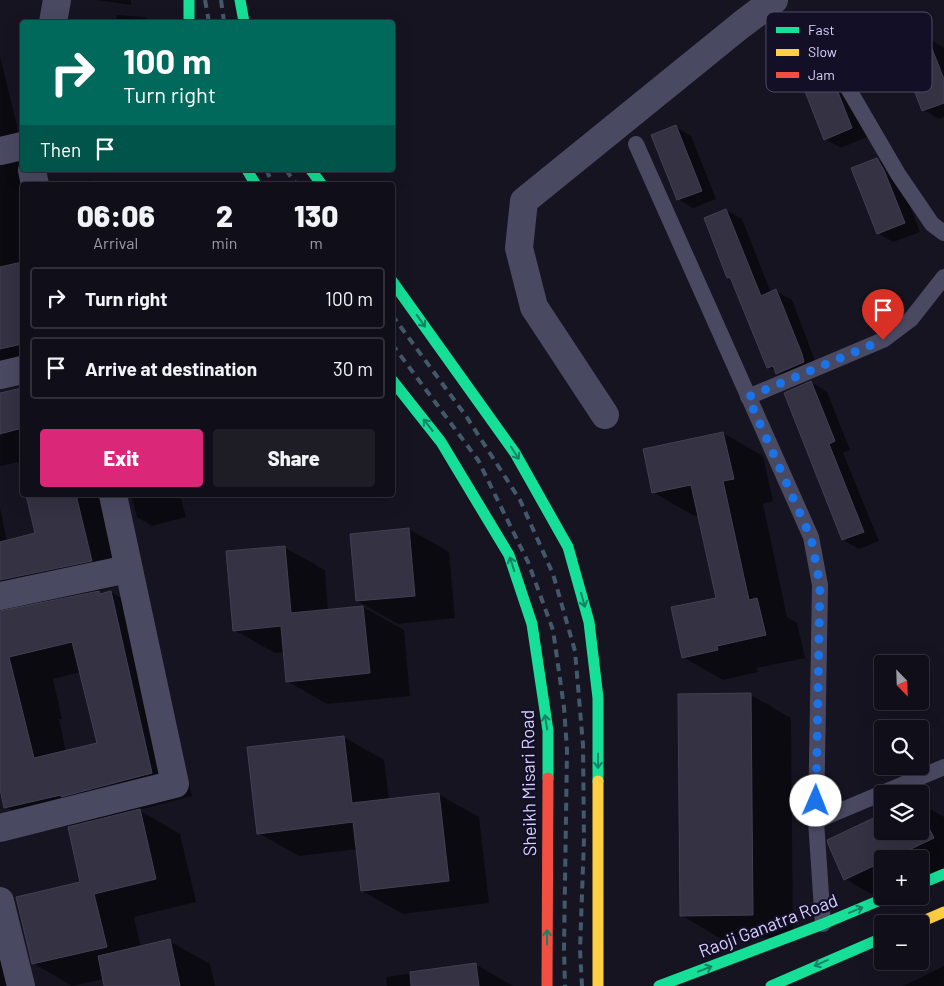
<!DOCTYPE html>
<meta charset="utf-8">
<style>
:root{--surface:#100f19;--page:#1e1d26;--text:#f1f3f6;--muted:#9c9ca2;--line:#302f38;--accent:#db2777}
body{margin:0;font-family:Barlow,sans-serif;background:var(--page);color:var(--text);height:100vh;display:flex;flex-direction:column;font-size:19px;white-space:nowrap}
*{box-sizing:border-box;margin:0}
p{font-size:16px;color:var(--muted)}
.icon{flex:none;width:28px;height:28px;fill:none;stroke:currentColor;stroke-width:2;stroke-linecap:round;stroke-linejoin:round}
.map{position:relative;flex:1;overflow:hidden}
.drawer{position:absolute;left:20px;top:182px;width:375px;height:315px;display:flex;flex-direction:column;background:var(--surface);border-radius:5px;box-shadow:0 5px 20px #0002,0 0 0 1px var(--line)}
.drawer>*{flex:none}
.banner{position:absolute;left:20px;top:20px;width:375px;height:152px;border-radius:5px;box-shadow:0 5px 20px #0002,0 0 0 1px var(--line);background:#00695c;color:#fff;overflow:hidden}
.needle{width:32px;rotate:157deg}
.controls{position:absolute;left:874px;top:655px;display:grid;gap:10px}
.controls a{display:grid;place-items:center;width:55px;height:55px;border-radius:5px;background:var(--surface);box-shadow:0 5px 20px #0002,0 0 0 1px var(--line);font-size:25px}
.pin{position:absolute;display:grid;place-items:center;width:42px;height:42px;color:#fff;margin:-51px -21px;border-radius:50% 50% 50% 0;rotate:-45deg;box-shadow:0 0 5px #0007}
.pin .icon{rotate:45deg}
.me{position:absolute;width:55px;margin:-28px;rotate:1deg;stroke-linejoin:round;filter:drop-shadow(0 0 4px #0008)}
.turn{display:flex;align-items:center;gap:18px;height:105px;padding:0 20px;font-size:22px}
.turn .icon{width:65px;height:65px;stroke-width:2.5}
.turn b{display:block;font-size:35px;line-height:42px}
.then{display:flex;align-items:center;height:48px;padding:0 20px;background:#0003;gap:10px;font-size:19px}
.eta{display:flex;justify-content:space-evenly;align-items:center;height:85px;text-align:center}
.eta b{font-size:30px;font-weight:800;line-height:35px}
.primary-button{display:flex;gap:10px;margin-top:auto;padding:10px 20px}
.primary-button a{flex:1;height:58px;border-radius:5px;background:var(--accent);color:#fff;font-size:20px;font-weight:800;line-height:58px;text-align:center}
.primary-button a+a{background:var(--page);color:var(--text)}
ul{padding:0;list-style:none}
li{display:flex;align-items:center;gap:15px;height:62px;margin:0 10px 8px;padding:0 10px;border:2px solid var(--line);border-radius:5px}
li div{flex:1}
li b{display:block;font-size:19px}
li em{font-style:normal}
.map>svg:first-child{display:block}
.shadow{fill:#0007;fill-rule:evenodd}
.building{fill:#343243;stroke:#433f54;fill-rule:evenodd}
.lines{fill:none;stroke-linecap:round;stroke-linejoin:round}
.lane{stroke:#4a4962;stroke-width:16}
.street{stroke:#4a4962;stroke-width:28}
.fast{stroke:#16e098;stroke-width:11}
.slow{stroke:#ffcf43;stroke-width:11}
.jam{stroke:#f24e42;stroke-width:11}
.rail{stroke:#43596b;stroke-width:4;stroke-dasharray:8 6;stroke-linecap:butt}
.oneway{stroke:#158265}
.route{stroke:#1a73e8;stroke-width:9;stroke-dasharray:0 16.2}
.labels{text-anchor:middle;dominant-baseline:central;stroke-width:4.5;stroke-linejoin:round;paint-order:stroke}
.street-label{font-size:18px;fill:#d9d4ff;stroke:#130f26}
.key{fill:#130f26;stroke:#4e4a67;stroke-width:1}
.key-label{font-size:14px;fill:#d9d4ff}
</style>
<div class="map">
<svg width="944" height="986" viewBox="0 0 944 986">
<rect width="100%" height="100%" fill="#161421"/>
<g class="shadow">
<polygon points="96,0 131,0 131,5"/>
<polygon points="117,15 144,17 154,22 116,22"/>
<polygon points="927,38 943,47 944,50 944,117 939,119 923,110"/>
<polygon points="0,56 22,147 22,376 0,381"/>
<polygon points="827,66 843,75 867,137 841,148 825,139"/>
<polygon points="676,127 691,136 716,199 693,208 678,199"/>
<polygon points="877,159 893,169 900,180 920,232 893,242 878,233"/>
<polygon points="90,180 99,185 73,185"/>
<polygon points="726,210 742,219 771,293 776,291 792,300 819,371 793,382 768,367 733,280 728,277"/>
<polygon points="811,382 827,392 850,450 843,453 879,541 859,549 843,540 785,394"/>
<polygon points="22,389 22,475 19,462 0,466 0,394"/>
<polygon points="723,433 763,456 773,501 763,504 787,617 797,623 805,658 757,668 758,672 723,680 683,657 717,599 699,515 694,516 653,492"/>
<path d="M27,495H111L132,583L97,591L103,594L111,592L151,616L192,796L139,810L180,834L196,902L134,917L141,947L169,941L210,964L215,986H106L104,979L72,986L33,963L82,883L93,822V820L46,831L6,807L0,784V508L7,541L37,534ZM81,672L98,744L66,752L59,719H62L53,679Z"/>
<polygon points="131,495 180,495 186,517 152,526 137,517"/>
<polygon points="409,529 449,552 455,618 398,624 357,601"/>
<polygon points="284,547 325,570 328,611 363,607 404,630 410,696 327,704 287,681 284,652 275,653 234,630"/>
<polygon points="751,695 791,718 793,937 721,939 681,915"/>
<polygon points="344,737 384,760 389,800 438,794 479,817 489,903 403,914 362,891 358,849 299,856 258,833 248,748"/>
<polygon points="920,803 944,817 944,875 920,886 920,859 882,859 882,896 885,902 845,879 829,840 882,815 882,831 920,831"/>
<polygon points="0,906 21,986 0,986"/>
<polygon points="475,964 513,986 387,986 386,977"/>
<polygon points="944,966 944,986 903,986"/>
</g>
<g class="building">
<polygon points="927,36 944,79 944,103 922,111 898,48"/>
<polygon points="827,64 852,128 824,140 799,76"/>
<polygon points="676,125 702,191 677,200 651,135"/>
<polygon points="877,158 884,170 905,223 877,234 851,168"/>
<polygon points="726,209 761,296 776,289 802,354 804,362 776,374 773,366 767,368 730,277 727,278 704,218"/>
<polygon points="22,262 22,344 0,349 0,267"/>
<polygon points="811,381 835,441 829,444 864,532 842,540 784,393"/>
<polygon points="22,388 22,428 0,434 0,393"/>
<polygon points="723,432 734,479 723,481 749,600 757,598 766,635 717,646 718,650 682,658 671,607 716,598 691,485 652,493 643,449"/>
<polygon points="26,495 76,495 92,561 0,580 0,542 35,533"/>
<polygon points="409,528 415,596 356,601 350,534"/>
<polygon points="285,546 291,613 363,606 370,673 286,682 281,626 233,631 226,551"/>
<path d="M99,591L100,594L111,591L152,773L61,797V795L4,808L0,789V611ZM72,642L97,743L34,758L9,657Z"/>
<polygon points="751,693 753,915 680,916 678,694"/>
<polygon points="344,736 352,803 439,793 449,881 361,891 353,822 257,834 247,747"/>
<polygon points="140,809 156,879 94,894 107,947 32,964 16,897 80,882 68,827"/>
<polygon points="920,810 934,838 890,859 882,859 882,862 844,880 828,844 827,840 882,814 882,831 920,831"/>
<polygon points="170,939 180,986 104,986 98,956"/>
<polygon points="476,963 479,986 411,986 410,972"/>
</g>
<g class="lines">
<g class="lane">
<polyline points="845,83 898,174 932,224 944,233"/>
<polyline points="636,144 811,537 820,585 816,821 944,767"/>
<polyline points="748,397 883,340 911,319 944,277"/>
<polyline points="816,821 823,924"/>
</g>
<g class="street">
<polyline points="53,22 57,0"/>
<polyline points="0,151 22,146"/>
<polyline points="32,170 35,185"/>
<polyline points="0,375 22,370"/>
<polyline points="605,415 534,307 519,248 524,201 741,25 774,0"/>
<polyline points="0,596 128,569"/>
<polyline points="0,828 175,784 113,495"/>
<polyline points="0,901 21,986"/>
</g>
<g class="fast">
<polyline points="189,0 189,22"/>
<polyline points="240,0 244,22"/>
<polyline points="247,170 256,185"/>
<polyline points="311,170 322,185"/>
<polyline points="392,281 515,453 568,547 589,622 598,698 598,781"/>
<polyline points="392,380 441,442 509,555 532,624 548,731 548,778"/>
<polyline points="920,884 944,874"/>
<polyline points="659,986 823,924 890,896"/>
<polyline points="771,986 882,938"/>
</g>
<g class="slow">
<polyline points="598,781 598,986"/>
<polyline points="916,924 944,912"/>
</g>
<polyline class="jam" points="547,986 548,778"/>
<g class="rail">
<polyline points="205,0 209,22"/>
<polyline points="221,0 224,22"/>
<polyline points="266,170 274,185"/>
<polyline points="286,170 297,185"/>
<polyline points="392,315 466,416 520,500 553,574 575,651 583,745 584,839 580,950 582,986"/>
<polyline points="392,344 478,460 528,562 553,630 564,707 567,750 564,949 565,986"/>
</g>
</g>
<defs><path id="oneway-shaft" d="M-6 0H5M1.5-3L5.5 0L1.5 3" fill="none" stroke-width="1.6" stroke-linecap="round" stroke-linejoin="round" transform="scale(1.25)"/></defs>
<g class="oneway">
<use href="#oneway-shaft" transform="translate(421 321) rotate(55)"/>
<use href="#oneway-shaft" transform="translate(428 425) rotate(-128)"/>
<use href="#oneway-shaft" transform="translate(515 453) rotate(57)"/>
<use href="#oneway-shaft" transform="translate(512 564) rotate(-108)"/>
<use href="#oneway-shaft" transform="translate(583 600) rotate(74)"/>
<use href="#oneway-shaft" transform="translate(546 722) rotate(-99)"/>
<use href="#oneway-shaft" transform="translate(598 761) rotate(90)"/>
<use href="#oneway-shaft" transform="translate(856 910) rotate(-22)"/>
<use href="#oneway-shaft" transform="translate(547 937) rotate(-90)"/>
<use href="#oneway-shaft" transform="translate(821 963) rotate(156)"/>
<use href="#oneway-shaft" transform="translate(705 969) rotate(-21)"/>
</g>
<g class="lines">
<polyline class="route" points="816,801 820,585 811,538 748,397 883,340"/>
</g>
<g class="labels">
<g class="street-label">
<text transform="translate(528 783) rotate(-91)">Sheikh Misari Road</text>
<text transform="translate(768 925) rotate(-21)">Raoji Ganatra Road</text>
</g>
</g>
<rect x="766" y="12" width="166" height="80" rx="8" class="key"/>
<rect x="776" y="27" width="23" height="6" fill="#16e098"/>
<rect x="776" y="49" width="23" height="7" fill="#ffcf43"/>
<rect x="776" y="72" width="23" height="6" fill="#f24e42"/>
<g class="key-label">
<text x="808" y="35">Fast</text>
<text x="808" y="57">Slow</text>
<text x="808" y="80">Jam</text>
</g>
</svg>
<div class="controls">
<a><svg class="needle" viewBox="-14 -14 28 28"><path d="M0-13l5 13h-10z" fill="#e53935"/><path d="M0 13l5-13h-10z" fill="#9c9ca2"/></svg></a>
<a><svg class="icon" aria-label="search" viewBox="0 0 24 24"><circle cx="10" cy="10" r="6"/><path d="M15 15l6 6"/></svg></a>
<a><svg class="icon" aria-label="layers" viewBox="0 0 24 24"><path d="M12 4l9 5-9 5-9-5zM3 14l9 5 9-5"/></svg></a>
<a>+</a>
<a>−</a>
</div>
<div class="pin" style="left:883px;top:340px;background:#d93025"><svg class="icon" aria-label="arrive" viewBox="0 0 24 24"><path d="M6 21V4h12l-3 4 3 4H6"/></svg></div>
<svg class="me" style="left:816px;top:801px" viewBox="-20 -20 40 40"><circle r="19" fill="#fff"/><path d="M0-13L10 11 0 6-10 11z" fill="#1a73e8"/></svg>
<div class="banner">
<div class="turn"><svg class="icon" aria-label="right" viewBox="0 0 24 24"><path d="M7 20v-9h11M14 6l5 5-5 5"/></svg><div><b>100 m</b>Turn right</div></div>
<div class="then">Then<svg class="icon" aria-label="arrive" viewBox="0 0 24 24"><path d="M6 21V4h12l-3 4 3 4H6"/></svg></div>
</div>
<section class="drawer">
<div class="eta">
<div><b>06:06</b><p>Arrival</p></div>
<div><b>2</b><p>min</p></div>
<div><b>130</b><p>m</p></div>
</div>
<ul>
<li><svg class="icon" aria-label="right" viewBox="0 0 24 24"><path d="M7 20v-9h11M14 6l5 5-5 5"/></svg><div><b>Turn right</b></div><em>100 m</em></li>
<li><svg class="icon" aria-label="arrive" viewBox="0 0 24 24"><path d="M6 21V4h12l-3 4 3 4H6"/></svg><div><b>Arrive at destination</b></div><em>30 m</em></li>
</ul>
<div class="primary-button"><a>Exit</a><a>Share</a></div>
</section>
</div>
